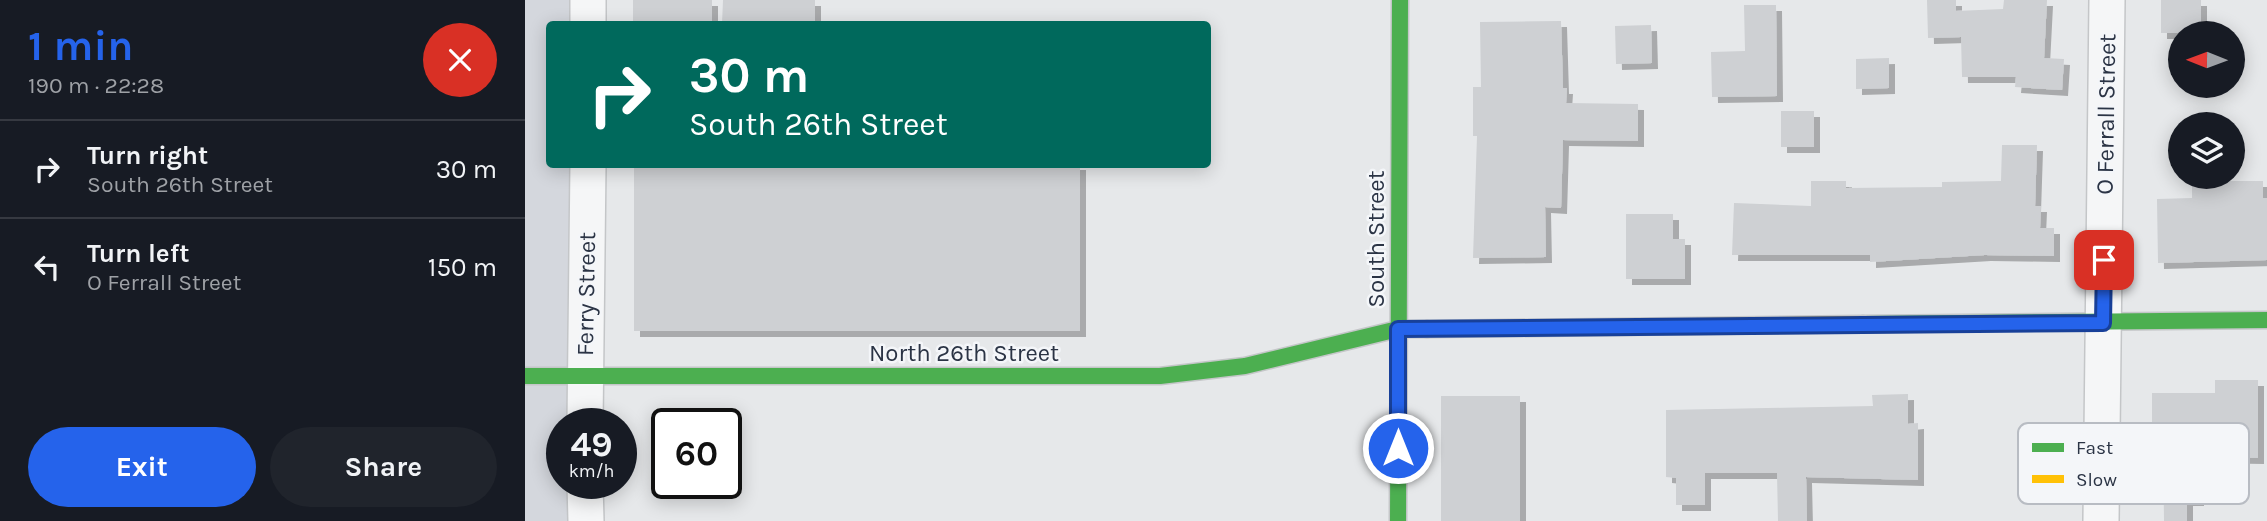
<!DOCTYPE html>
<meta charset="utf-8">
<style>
:root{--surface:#171b24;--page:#20242c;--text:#f1f3f6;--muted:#9ea1a6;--line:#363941;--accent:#2563eb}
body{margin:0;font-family:Karla,sans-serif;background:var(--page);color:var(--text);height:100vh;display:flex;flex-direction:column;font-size:26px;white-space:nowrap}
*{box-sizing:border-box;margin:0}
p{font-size:23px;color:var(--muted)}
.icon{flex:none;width:38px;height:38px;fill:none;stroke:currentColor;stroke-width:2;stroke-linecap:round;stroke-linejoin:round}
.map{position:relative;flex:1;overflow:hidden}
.panel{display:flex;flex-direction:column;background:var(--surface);width:525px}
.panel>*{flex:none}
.top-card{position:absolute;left:21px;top:21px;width:665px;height:147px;border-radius:7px;box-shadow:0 4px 18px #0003;background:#00695c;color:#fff;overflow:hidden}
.needle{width:46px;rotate:271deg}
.fabs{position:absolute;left:1643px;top:21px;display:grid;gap:14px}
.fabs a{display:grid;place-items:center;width:77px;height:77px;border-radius:50%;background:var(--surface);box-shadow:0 4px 18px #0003;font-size:35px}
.speed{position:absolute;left:21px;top:408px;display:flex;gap:14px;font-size:35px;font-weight:700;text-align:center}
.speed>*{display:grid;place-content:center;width:91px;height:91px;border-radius:50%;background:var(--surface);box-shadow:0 4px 18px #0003;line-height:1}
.speed small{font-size:18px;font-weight:400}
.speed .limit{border:4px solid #111;border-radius:10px;background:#fff;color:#111}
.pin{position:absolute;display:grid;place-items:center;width:60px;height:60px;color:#fff;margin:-30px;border-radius:14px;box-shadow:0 4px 10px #0006}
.me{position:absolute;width:77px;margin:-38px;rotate:0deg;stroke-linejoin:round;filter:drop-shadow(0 0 5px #0008)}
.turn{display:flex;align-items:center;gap:24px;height:147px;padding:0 28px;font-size:32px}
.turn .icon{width:91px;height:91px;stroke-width:2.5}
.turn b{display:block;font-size:49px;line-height:60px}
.round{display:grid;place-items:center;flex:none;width:74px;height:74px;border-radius:37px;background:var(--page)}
.head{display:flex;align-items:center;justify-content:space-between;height:119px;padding:0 28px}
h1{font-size:42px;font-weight:700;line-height:52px;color:var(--accent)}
.action{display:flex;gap:14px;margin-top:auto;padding:14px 28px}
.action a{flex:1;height:80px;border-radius:42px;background:var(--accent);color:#fff;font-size:28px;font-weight:700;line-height:80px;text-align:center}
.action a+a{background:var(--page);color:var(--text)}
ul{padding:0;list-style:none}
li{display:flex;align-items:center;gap:21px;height:98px;padding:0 28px;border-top:2px solid var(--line)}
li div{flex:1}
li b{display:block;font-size:26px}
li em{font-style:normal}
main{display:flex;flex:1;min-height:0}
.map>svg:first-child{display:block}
.built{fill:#d4d7dd}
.building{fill:#ced0d3;filter:url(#shadow)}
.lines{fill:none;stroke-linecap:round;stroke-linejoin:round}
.street-casing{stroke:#c4c6c8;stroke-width:38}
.fast-casing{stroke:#c4c6c8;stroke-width:19}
.slow-casing{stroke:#c4c6c8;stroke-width:19}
.street{stroke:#f5f6f7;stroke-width:35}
.fast{stroke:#4caf50;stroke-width:16}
.slow{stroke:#ffc107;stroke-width:16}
.route-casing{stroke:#184099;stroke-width:18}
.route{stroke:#2563eb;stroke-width:12}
.labels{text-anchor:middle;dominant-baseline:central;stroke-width:5;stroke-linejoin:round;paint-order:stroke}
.street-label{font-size:24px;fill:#2b3445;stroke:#f4f6f9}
.key{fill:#f4f6f9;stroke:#b8bcc3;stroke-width:2}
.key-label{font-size:19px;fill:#2b3445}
</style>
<main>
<section class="panel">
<div class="head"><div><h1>1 min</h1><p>190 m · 22:28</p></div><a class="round" style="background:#d93025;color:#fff"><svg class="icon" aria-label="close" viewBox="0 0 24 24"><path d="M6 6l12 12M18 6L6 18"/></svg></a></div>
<ul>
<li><svg class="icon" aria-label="right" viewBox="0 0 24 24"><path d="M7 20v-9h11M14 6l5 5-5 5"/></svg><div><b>Turn right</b><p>South 26th Street</p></div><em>30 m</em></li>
<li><svg class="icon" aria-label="left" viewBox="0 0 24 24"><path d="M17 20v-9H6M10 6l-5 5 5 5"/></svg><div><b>Turn left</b><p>O Ferrall Street</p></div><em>150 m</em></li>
</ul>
<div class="action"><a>Exit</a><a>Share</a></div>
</section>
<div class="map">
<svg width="1742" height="521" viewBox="0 0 1742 521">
<defs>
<filter id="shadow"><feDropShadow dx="6" dy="6" stdDeviation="0" flood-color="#0004"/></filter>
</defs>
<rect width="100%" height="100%" fill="#e6e8ea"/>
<polygon class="built" points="0,0 63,0 63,24 24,24 24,164 63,165 60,423 37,424 37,483 60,483 61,521 0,521"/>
<g class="building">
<polygon points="108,0 187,0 187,23 108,24"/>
<polygon points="198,0 290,0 290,24 197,24"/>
<polygon points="1402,0 1431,0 1431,11 1478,9 1479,0 1522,0 1519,58 1539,59 1537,90 1490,87 1491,77 1437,77 1436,37 1403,38"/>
<rect x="1636" y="0" width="40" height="33"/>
<polygon points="1219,5 1251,5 1252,96 1187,97 1186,52 1220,51"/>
<polygon points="1036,21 1038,88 1042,88 1041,103 1113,104 1113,141 1038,140 1036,208 1020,207 1021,257 948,258 952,136 948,136 948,87 956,87 955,22"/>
<polygon points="1126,25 1127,63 1091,64 1090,26"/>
<polygon points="1364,58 1364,88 1331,89 1331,59"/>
<rect x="1256" y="111" width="33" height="36"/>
<polygon points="1477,145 1512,145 1510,206 1516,206 1515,228 1529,228 1529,256 1460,255 1345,262 1345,255 1207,255 1209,203 1286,206 1286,181 1321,181 1321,188 1417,187 1417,182 1476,181"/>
<rect x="109" y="164" width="446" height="167"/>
<polygon points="1667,181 1738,181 1738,198 1742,198 1742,260 1633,263 1632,199 1667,198"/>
<polygon points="1101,214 1148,214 1148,239 1160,239 1160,279 1101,279"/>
<polygon points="1690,380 1733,380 1733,458 1673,457 1673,500 1662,500 1662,521 1639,521 1638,446 1627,445 1627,393 1690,393"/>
<polygon points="1383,394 1383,424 1393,423 1393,480 1281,477 1282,521 1253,521 1252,473 1180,473 1180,505 1151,505 1151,478 1141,477 1141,410 1348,406 1347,395"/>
<rect x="916" y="396" width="79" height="125"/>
</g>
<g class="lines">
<g class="street-casing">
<g id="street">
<polyline points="63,24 63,0"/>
<polyline points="60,424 63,164"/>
<polyline points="60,483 61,521"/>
<polyline points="1576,521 1582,0"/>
</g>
</g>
<g class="fast-casing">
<g id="fast">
<polyline points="1338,324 1742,320"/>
<polyline points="0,376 635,376 720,366 873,329 902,329"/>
<polyline points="873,521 875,0"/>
</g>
</g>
<g class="slow-casing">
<polyline id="slow" points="902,329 1338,324"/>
</g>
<use href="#street" class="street"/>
<use href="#fast" class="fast"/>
<use href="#slow" class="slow"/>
</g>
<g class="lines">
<g class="route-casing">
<polyline id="route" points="873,448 873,329 1578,323 1579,260"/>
</g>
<use href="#route" class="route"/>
</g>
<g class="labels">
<g class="street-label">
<text transform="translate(1581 114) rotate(-89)">O Ferrall Street</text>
<text transform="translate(851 239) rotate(-90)">South Street</text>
<text transform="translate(61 294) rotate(-89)">Ferry Street</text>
<text x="439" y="353">North 26th Street</text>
</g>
</g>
<rect x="1493" y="423" width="231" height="81" rx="10" class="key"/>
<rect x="1507" y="443" width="32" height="9" fill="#4caf50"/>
<rect x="1507" y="475" width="32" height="8" fill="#ffc107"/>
<g class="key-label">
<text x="1551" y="454">Fast</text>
<text x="1551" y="486">Slow</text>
</g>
</svg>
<div class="fabs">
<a><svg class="needle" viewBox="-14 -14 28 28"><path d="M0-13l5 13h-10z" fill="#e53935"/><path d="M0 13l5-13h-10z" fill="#9ea1a6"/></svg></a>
<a><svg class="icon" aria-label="layers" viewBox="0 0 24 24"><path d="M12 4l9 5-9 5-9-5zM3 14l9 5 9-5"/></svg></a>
</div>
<div class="speed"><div>49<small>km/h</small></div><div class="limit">60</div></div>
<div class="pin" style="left:1579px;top:260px;background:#d93025"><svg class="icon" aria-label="arrive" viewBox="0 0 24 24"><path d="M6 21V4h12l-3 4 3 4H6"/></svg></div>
<svg class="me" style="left:873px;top:448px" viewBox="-20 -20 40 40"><circle r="17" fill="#2563eb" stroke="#fff" stroke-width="3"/><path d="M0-11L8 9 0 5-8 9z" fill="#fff"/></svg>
<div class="top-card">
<div class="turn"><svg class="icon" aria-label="right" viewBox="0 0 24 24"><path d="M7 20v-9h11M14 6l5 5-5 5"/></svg><div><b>30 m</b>South 26th Street</div></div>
</div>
</div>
</main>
